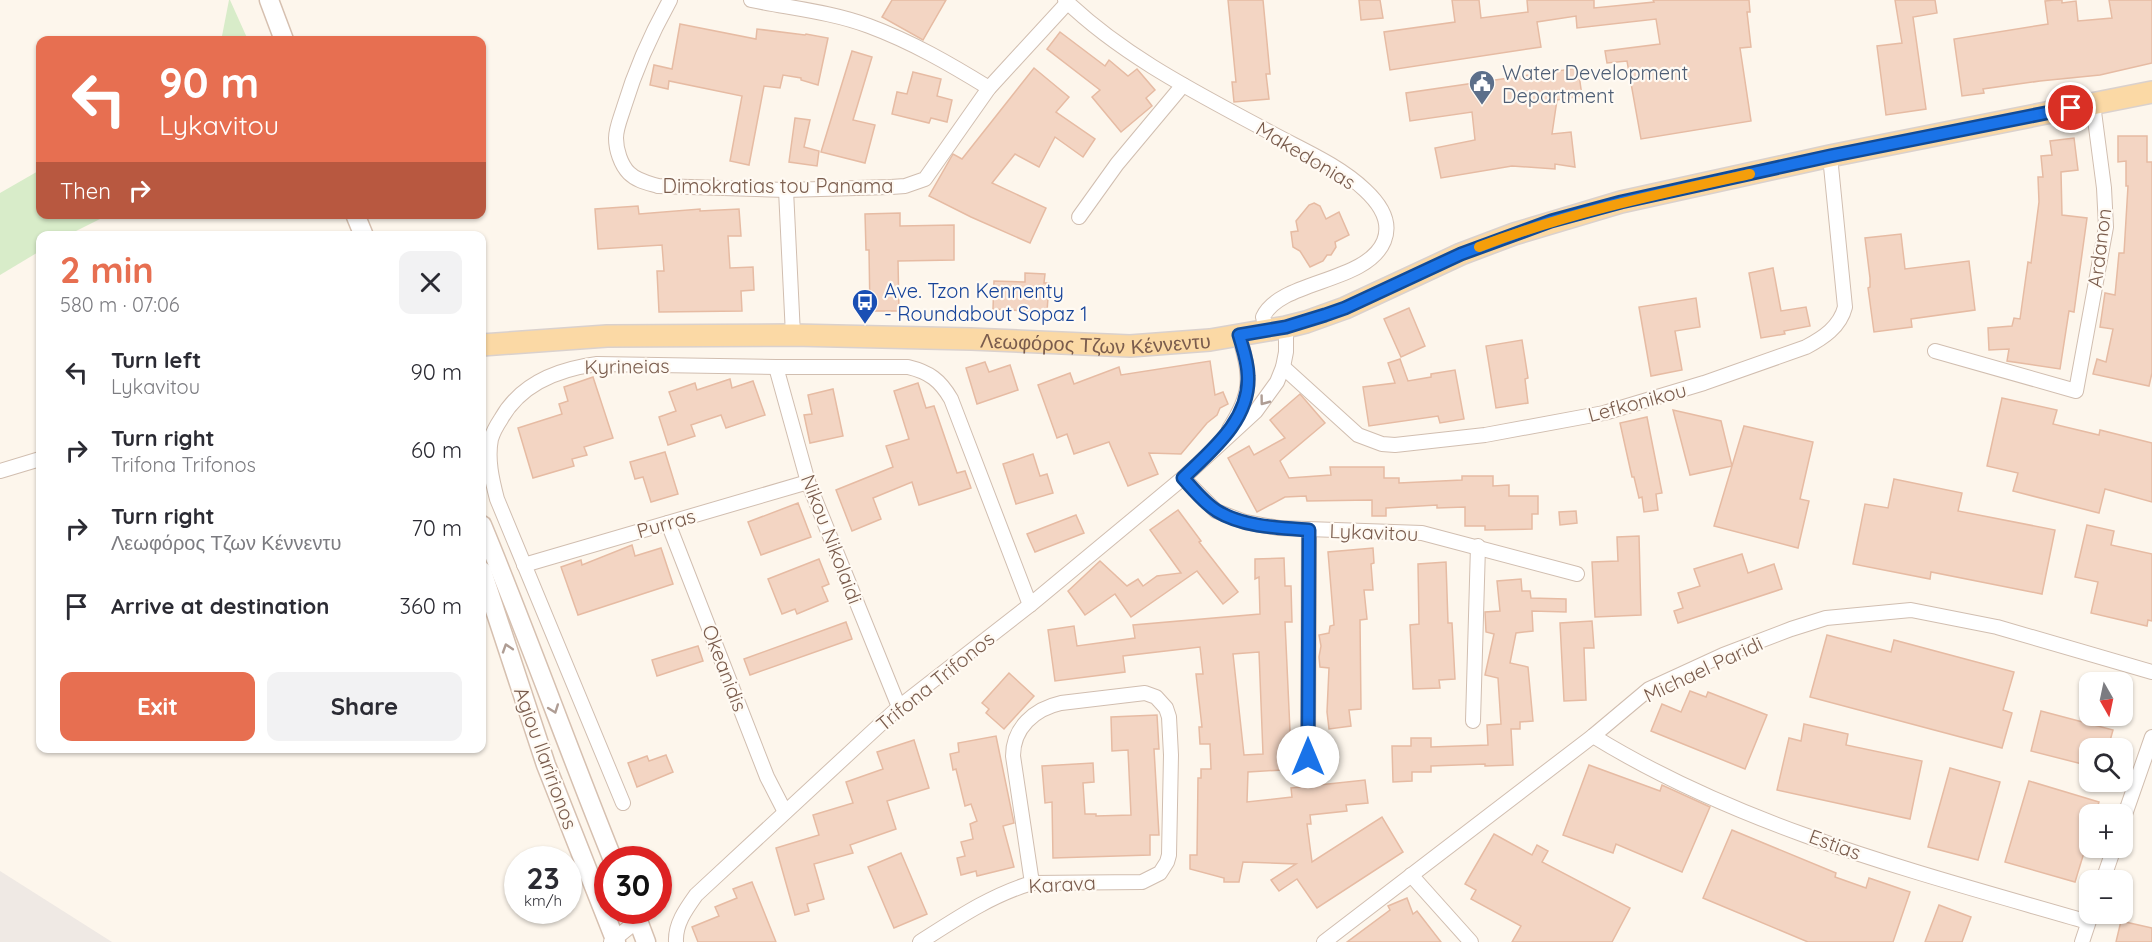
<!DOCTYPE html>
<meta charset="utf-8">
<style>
:root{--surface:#fff;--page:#f2f2f3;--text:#2b2b33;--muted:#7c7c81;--accent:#e76f51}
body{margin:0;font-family:Quicksand,sans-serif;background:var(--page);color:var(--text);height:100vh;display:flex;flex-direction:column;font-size:22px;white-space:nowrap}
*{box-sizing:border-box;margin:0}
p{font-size:20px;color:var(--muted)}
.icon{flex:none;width:33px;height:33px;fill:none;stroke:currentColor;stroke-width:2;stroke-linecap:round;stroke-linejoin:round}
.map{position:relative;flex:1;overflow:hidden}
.details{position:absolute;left:36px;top:231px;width:450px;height:522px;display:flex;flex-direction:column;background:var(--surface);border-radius:12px;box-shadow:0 2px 4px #0004}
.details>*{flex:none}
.top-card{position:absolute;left:36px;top:36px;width:450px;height:183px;border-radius:12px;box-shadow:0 2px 4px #0004;background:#e76f51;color:#fff;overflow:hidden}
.needle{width:39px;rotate:171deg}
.controls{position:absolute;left:2079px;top:672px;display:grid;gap:12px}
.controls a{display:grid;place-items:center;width:54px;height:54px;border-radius:12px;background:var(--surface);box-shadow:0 2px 4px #0004;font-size:30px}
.speed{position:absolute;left:504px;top:846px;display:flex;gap:12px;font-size:30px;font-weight:700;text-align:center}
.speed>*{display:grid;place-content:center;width:78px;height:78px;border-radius:50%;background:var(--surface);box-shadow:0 2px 4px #0004;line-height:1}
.speed small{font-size:15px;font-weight:400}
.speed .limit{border:9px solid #d22;background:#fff;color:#111}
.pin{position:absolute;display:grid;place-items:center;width:51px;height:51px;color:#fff;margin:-26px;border:3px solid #fff;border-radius:50%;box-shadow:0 2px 6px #0007}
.me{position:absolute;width:66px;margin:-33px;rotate:0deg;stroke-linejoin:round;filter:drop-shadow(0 0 4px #0008)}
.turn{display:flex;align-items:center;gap:21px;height:126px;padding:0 24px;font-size:27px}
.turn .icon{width:78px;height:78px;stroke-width:2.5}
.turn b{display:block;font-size:42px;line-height:51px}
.then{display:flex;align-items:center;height:57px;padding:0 24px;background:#0003;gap:12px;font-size:22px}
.round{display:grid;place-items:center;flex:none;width:63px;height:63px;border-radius:12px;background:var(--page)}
.headline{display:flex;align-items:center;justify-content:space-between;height:102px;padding:0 24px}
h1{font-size:36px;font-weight:800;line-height:45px;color:var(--accent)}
.primary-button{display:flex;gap:12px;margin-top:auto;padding:12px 24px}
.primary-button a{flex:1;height:69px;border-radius:12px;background:var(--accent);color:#fff;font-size:24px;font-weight:800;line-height:69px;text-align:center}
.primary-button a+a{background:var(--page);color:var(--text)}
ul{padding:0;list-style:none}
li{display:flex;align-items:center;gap:18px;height:78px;padding:0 24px}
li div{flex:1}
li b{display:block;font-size:22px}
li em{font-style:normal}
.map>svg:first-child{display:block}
.industrial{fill:#efe9e4}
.green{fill:#d8ecc9}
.building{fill:#f3d5c3;stroke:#e6bba3;stroke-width:1.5;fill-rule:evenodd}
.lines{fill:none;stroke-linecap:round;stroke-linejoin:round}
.minor-casing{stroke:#d1beb0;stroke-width:16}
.secondary-casing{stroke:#d6c0b0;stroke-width:21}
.primary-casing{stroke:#dad1cd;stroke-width:24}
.minor{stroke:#fff;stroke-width:14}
.secondary{stroke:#fff;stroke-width:18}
.primary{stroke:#fbd9a5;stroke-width:21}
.oneway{stroke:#af9d94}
.route-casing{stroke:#114b97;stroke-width:15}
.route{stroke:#1a73e8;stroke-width:10}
.slow{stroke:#f59e0b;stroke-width:10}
.labels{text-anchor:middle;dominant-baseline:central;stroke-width:4.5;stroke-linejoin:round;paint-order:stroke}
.service-label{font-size:20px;fill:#4e5e75;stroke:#fffaf3;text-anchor:start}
.street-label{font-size:20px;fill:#7a5c4d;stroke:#fffaf3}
.transit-label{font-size:20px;fill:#164399;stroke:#fffaf3;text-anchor:start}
</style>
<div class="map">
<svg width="2152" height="942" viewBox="0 0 2152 942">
<rect width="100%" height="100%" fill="#fdf6ec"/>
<polygon class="industrial" points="0,871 112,942 0,942"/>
<g class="green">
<polygon points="229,0 230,0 248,40 218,40 222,36"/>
<polygon points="40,170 40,214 108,215 68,235 40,236 40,251 0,275 0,193"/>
</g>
<g class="building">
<polygon points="892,0 946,0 923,40 882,17"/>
<polygon points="1228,0 1263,0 1270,74 1266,74 1269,99 1234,102 1232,82 1236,82"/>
<polygon points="1359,0 1380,0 1383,18 1361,20"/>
<polygon points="1452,0 1479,0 1481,18 1528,12 1527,0 1594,0 1594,8 1654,2 1653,0 1749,0 1750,12 1747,12 1751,47 1740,48 1751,121 1641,139 1627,61 1607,63 1605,51 1660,44 1656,19 1577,28 1576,16 1537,22 1541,47 1390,70 1384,32 1455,22"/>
<polygon points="1895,0 1935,0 1937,13 1913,17 1926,109 1886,115 1877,46 1902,43"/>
<polygon points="2054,0 2062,0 2062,3 2076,1 2078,21 2112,18 2109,0 2152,0 2152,63 2100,75 2040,81 1983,89 1984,93 1962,96 1954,39 2048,24 2045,1"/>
<polygon points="680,24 756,39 757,29 805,35 806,34 828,38 818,85 801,80 801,78 783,75 780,88 764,86 749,165 730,161 742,96 669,81 668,89 650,85 654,65 672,69"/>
<polygon points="1060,32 1105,66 1109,60 1128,76 1137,69 1155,90 1146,98 1152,106 1121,132 1092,97 1100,90 1047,49"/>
<polygon points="852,51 872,57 853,120 875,125 865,163 821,152"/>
<polygon points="1034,68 1069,97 1056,112 1095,139 1083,157 1055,137 1039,167 1015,154 992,183 1046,208 1030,243 971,217 929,196 953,154 962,159"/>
<polygon points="1578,68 1582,96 1557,100 1552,134 1571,132 1575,167 1555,164 1555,169 1512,166 1441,178 1435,148 1475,140 1472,112 1410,121 1406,93"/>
<polygon points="913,72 941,79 937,96 952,100 947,122 931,118 929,123 892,114 897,92 907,94"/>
<polygon points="795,118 810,120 804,147 819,151 817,166 789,162"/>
<polygon points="2118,136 2147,136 2147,162 2152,162 2152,373 2149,386 2093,374 2097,359 2106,362 2113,329 2100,327 2105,293 2115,295 2119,253 2124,253 2128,186 2126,186 2126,161 2118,162"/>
<polygon points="2074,138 2078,170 2061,172 2062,215 2087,218 2074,312 2069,311 2060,369 2007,361 2009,349 1989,350 1988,328 2012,326 2014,318 2020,319 2028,262 2031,263 2039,202 2038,177 2043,177 2041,156 2052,155 2050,141"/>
<polygon points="1314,203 1320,206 1326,219 1339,212 1349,235 1335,242 1336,247 1331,255 1327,255 1323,261 1310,267 1300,251 1293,247 1291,232 1298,231 1296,221 1309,205"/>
<polygon points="638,206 639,214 700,209 700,211 739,209 741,236 728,236 730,268 753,267 754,290 741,291 742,311 659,312 657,271 664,271 662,245 598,249 595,209"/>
<polygon points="900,213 900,226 954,225 954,260 898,261 899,311 870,311 869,250 866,250 865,214"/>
<polygon points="1901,234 1905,269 1969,261 1975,310 1911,319 1912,327 1874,332 1868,288 1870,287 1870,278 1865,238"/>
<polygon points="1773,268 1781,311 1806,307 1810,326 1784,331 1785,334 1761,338 1749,273"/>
<polygon points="1025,273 1045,274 1044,283 1049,283 1047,312 993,309 994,281 1025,282"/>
<polygon points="1696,298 1700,327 1675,331 1682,370 1651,376 1639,307"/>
<polygon points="1409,308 1425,346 1401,357 1384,319"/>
<polygon points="1522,340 1528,378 1525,379 1528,403 1496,408 1486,346"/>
<polygon points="1400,359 1408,381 1431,377 1431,374 1455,370 1464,419 1440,423 1438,416 1369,426 1363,387 1395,383 1388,363"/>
<polygon points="1210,361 1215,395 1223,392 1228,404 1220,408 1217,415 1207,423 1181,454 1149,453 1158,474 1128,486 1109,442 1074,454 1067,434 1057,438 1038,385 1070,373 1074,384 1119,367 1121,375"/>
<polygon points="985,362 989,372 1010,365 1018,390 977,404 966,368"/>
<polygon points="593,377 613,438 584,447 587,455 572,459 574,466 533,478 518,428 562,414 559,404 568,401 564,387"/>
<polygon points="730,379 732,388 753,381 765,415 726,428 721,415 691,425 695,436 668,445 659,417 676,411 669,392 695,383 697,390"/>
<polygon points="918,383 926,408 934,406 957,473 965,471 971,488 919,505 912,482 873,498 881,519 852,531 836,490 893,467 886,446 909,439 894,391"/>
<polygon points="833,389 843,436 810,443 804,415 812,414 808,395"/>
<polygon points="1300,394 1325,423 1280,461 1289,478 1331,475 1330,467 1384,467 1384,478 1399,478 1399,483 1462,480 1462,476 1493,476 1493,486 1509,485 1509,496 1538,496 1538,514 1532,514 1532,529 1485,530 1485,526 1465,526 1465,507 1437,508 1437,505 1386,508 1386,516 1372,516 1372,500 1307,501 1306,496 1285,497 1257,512 1228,458 1249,446 1254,455 1285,438 1270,420"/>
<polygon points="2002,398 2057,410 2053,424 2099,435 2100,430 2152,443 2152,502 2105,489 2099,513 2013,491 2018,473 1987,466"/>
<polygon points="1673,410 1721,421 1732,466 1744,426 1813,442 1800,499 1809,501 1798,548 1714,526 1732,466 1690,475"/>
<polygon points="1647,417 1662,493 1656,494 1658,510 1644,512 1642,497 1639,498 1634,477 1632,477 1620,423"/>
<polygon points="665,452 678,494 651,502 643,477 635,479 630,462"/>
<polygon points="1033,454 1040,476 1047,474 1053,493 1016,504 1003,464"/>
<polygon points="1894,479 1962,493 1958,511 2055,530 2042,594 1931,572 1930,579 1853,564 1865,504 1888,508"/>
<polygon points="798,503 811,537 761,555 748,522"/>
<polygon points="1178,510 1201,541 1199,542 1238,592 1223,604 1197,571 1131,617 1115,594 1085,615 1068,591 1100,561 1127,586 1138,579 1143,586 1157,576 1181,573 1150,530"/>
<polygon points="1576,511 1577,523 1560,525 1559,512"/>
<polygon points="1076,515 1084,533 1035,552 1027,534"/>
<polygon points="2087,525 2114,531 2111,545 2152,554 2152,621 2148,620 2147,626 2091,613 2098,582 2075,577"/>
<polygon points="1639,536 1641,615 1595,617 1592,562 1618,561 1617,537"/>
<polygon points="632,545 635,556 661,548 673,584 578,615 561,567 581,560 582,565"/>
<polygon points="1373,548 1374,563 1371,564 1373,590 1364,590 1367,619 1360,620 1361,709 1349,710 1351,726 1329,729 1327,712 1329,668 1320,667 1319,657 1321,646 1319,635 1329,633 1330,626 1334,625 1328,552"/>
<polygon points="1742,554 1748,573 1774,564 1782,589 1678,623 1674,611 1683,608 1678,593 1700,586 1694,569"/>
<path d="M1284,558L1285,586H1291L1292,622H1285L1291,753H1282V770L1248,772L1247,802L1292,797L1291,788L1365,780L1368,803L1346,805L1347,811L1310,815L1311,824H1307L1312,862L1382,817L1403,852L1317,908L1297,879L1279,891L1271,880L1296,864L1243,862L1239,882H1224V878L1190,869V855H1197L1198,778H1201V769H1211L1210,744H1200L1199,727H1202L1196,674H1203L1200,647L1123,656L1125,672L1055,681L1048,630L1074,626L1077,646L1135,638L1133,625L1260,614L1259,577L1255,579V559ZM1259,652L1263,754L1244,755L1233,654Z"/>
<polygon points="819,559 829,584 822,587 828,601 797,614 795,609 782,614 768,579"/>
<polygon points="1446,562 1448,623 1452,623 1455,679 1439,680 1440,688 1413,689 1410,625 1419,624 1418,564"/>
<polygon points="1521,579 1522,591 1530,591 1531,598 1566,599 1566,612 1532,611 1533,631 1516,633 1510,663 1528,667 1533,721 1520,722 1520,729 1511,729 1513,765 1485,766 1485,764 1431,766 1431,772 1412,772 1412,781 1393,782 1392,746 1411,746 1411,738 1431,738 1431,747 1488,745 1487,725 1501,724 1498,678 1485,675 1494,634 1486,632 1485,612 1500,611 1497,581"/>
<polygon points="1592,621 1594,648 1584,648 1586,700 1564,701 1560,623"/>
<polygon points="846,622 852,639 750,675 744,659"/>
<polygon points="1827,635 1891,652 1894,640 2014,672 2003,710 2012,713 2002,748 1810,697"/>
<polygon points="698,646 703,661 657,676 652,660"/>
<polygon points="1009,673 1034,696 1004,729 986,713 989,709 982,703"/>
<polygon points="1690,691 1706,697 1708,692 1767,715 1745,769 1651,731 1662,704 1681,712"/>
<polygon points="2041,711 2113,730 2108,748 2090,748 2090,766 2031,751"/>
<polygon points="1157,715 1159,749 1154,749 1159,835 1150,835 1150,855 1053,858 1052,802 1045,803 1042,766 1093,763 1094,782 1083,783 1085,814 1096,814 1096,816 1131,815 1128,750 1112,751 1111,717"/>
<polygon points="1804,724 1848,734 1846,745 1922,761 1910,819 1777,790 1789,738 1801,741"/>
<polygon points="996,736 1014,823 1003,826 1014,867 977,876 976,871 961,875 957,858 965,856 961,842 973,839 970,824 977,821 971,804 965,806 956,769 953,770 950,754 959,752 958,743"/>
<polygon points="914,740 929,788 887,801 896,829 850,845 853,853 814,864 824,899 807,904 809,911 795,915 776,848 819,835 813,815 853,803 846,782 883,769 877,752"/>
<polygon points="666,755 673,772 637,787 628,763 647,756 649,761"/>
<polygon points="1589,765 1660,791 1662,785 1710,807 1682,872 1616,844 1613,853 1563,835"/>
<polygon points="1950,768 2000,782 1978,860 1928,847"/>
<polygon points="2029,781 2099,802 2095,814 2090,814 2090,833 2075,882 2005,862"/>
<polygon points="1732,830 1836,873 1835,877 1866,888 1869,878 1910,892 1893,942 1808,942 1703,898"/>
<polygon points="1494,834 1532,855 1537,845 1548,851 1542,862 1630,908 1612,942 1512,942 1521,926 1471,899 1476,890 1465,884"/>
<polygon points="901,853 927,914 894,928 868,867"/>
<polygon points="752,882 776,942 698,942 692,927 719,916 715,907 737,898 733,889"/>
<polygon points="1407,898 1413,914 1417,911 1441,942 1347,942 1390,910 1388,906"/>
<polygon points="1939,905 1971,917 1962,942 1925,942"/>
<polygon points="2121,921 2152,928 2152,942 2116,942"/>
</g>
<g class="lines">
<g class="minor-casing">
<g id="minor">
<path d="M670,0C650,36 636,67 624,107C621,117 616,128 616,138C616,150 621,165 629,173C637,181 648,183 658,186L786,190L891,187L905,186L925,179L989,88L1068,2"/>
<path d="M751,0C790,8 832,12 869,26C912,42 950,64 989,88"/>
<path d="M1065,0C1125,58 1203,96 1275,135C1305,151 1340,166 1365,190C1379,203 1392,221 1384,241C1367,283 1280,280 1263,317L1267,330"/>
<polyline points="786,190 793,335"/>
<polyline points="1079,217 1117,164 1183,85"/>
<polyline points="1935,351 2076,391 2106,227 2104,188 2093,104"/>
<polyline points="776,367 808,482 899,707"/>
<path d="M1283,367L1358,435L1382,444L1395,445L1485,435L1604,413L1704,383L1806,347C1823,338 1840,327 1845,307L1830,156"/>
<path d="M1229,429C1253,392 1251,377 1239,335"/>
<polyline points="0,471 40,459"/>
<polyline points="1183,478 1216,511 1245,522 1279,528 1422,533 1577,574"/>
<polyline points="668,523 767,777 785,812"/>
<polyline points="524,565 808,482"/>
<polyline points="1473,721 1478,546"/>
<path d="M1593,736C1744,829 1920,873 2088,922"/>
<polyline points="1308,757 1309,530"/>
<path d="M623,803L497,499C492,480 487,459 491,439C493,432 497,425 501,419C521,383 559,369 597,364L776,367H908C929,372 940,380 951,399L1030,605"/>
<polyline points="2122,823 2152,737"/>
<polyline points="1411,875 1471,942"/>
<polyline points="2103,880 2114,848"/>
<polyline points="611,942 638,920"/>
<path d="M676,942C675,924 686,909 696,895L899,707L1030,605L1183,478L1256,411L1277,382L1283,367L1286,352V327"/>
<path d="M920,942C956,919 991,895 1032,883L1142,882L1160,873L1167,862L1169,855L1171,755L1169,717L1166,708L1156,697L1145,693L1061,703C1034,709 1013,728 1013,756L1032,883"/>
<polyline points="1324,942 1593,736 1649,689 1723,655 1791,629 1826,618 1911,610 1997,627 2152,672"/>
<polyline points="2082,942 2091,915"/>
</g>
</g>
<g class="secondary-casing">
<g id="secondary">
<polyline points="269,0 284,40"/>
<polyline points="355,214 364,236"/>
<path d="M482,525C528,636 568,749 613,860"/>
<polyline points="482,571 546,765 616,942"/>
<polyline points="634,910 646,942"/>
</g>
</g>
<g class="primary-casing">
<g id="primary">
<path id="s1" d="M482,345L607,336L793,335L971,339L1130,346L1210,340L1286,327L1306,322L1345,308L1461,254L1514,234L1621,202L1830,156L2152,92"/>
</g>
</g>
<use href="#minor" class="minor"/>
<use href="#secondary" class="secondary"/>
<use href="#primary" class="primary"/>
</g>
<defs><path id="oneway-chevron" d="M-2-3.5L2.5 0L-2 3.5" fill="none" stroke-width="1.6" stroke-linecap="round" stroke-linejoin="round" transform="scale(1.5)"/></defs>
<g class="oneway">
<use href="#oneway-chevron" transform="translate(1264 401) rotate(127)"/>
<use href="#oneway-chevron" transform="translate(507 648) rotate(-108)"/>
<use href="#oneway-chevron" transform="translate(554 709) rotate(70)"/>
</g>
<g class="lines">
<g class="route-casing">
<path id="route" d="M1308,757L1309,530C1280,528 1243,527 1217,511C1204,503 1193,489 1183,478C1212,450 1250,420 1248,376C1248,362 1243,349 1239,335L1286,327L1325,315L1345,308L1461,254L1551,221L1621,202L1830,156L2071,108"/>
</g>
<use href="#route" class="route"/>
<path class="slow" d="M1479,247C1567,213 1658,194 1750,174"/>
</g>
<defs>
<g id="civic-pin" transform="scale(1.35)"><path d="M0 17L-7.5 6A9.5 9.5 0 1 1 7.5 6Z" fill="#5c6f8a" stroke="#fffaf3"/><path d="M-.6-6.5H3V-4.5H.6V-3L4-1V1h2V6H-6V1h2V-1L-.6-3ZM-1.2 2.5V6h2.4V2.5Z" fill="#fff"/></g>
<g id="bus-pin" transform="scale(1.35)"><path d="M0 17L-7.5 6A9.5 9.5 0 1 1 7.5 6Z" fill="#1a4fb4" stroke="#fffaf3"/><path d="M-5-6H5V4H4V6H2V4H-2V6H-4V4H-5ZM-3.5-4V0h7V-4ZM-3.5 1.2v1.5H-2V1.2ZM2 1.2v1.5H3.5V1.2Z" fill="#fff"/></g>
</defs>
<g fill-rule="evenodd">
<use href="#civic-pin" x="1482" y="83"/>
<use href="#bus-pin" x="865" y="302"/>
</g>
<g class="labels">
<g class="service-label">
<text x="1502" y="72">Water Development<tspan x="1502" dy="23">Department</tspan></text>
</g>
<g class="street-label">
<text transform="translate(1306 155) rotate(31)">Makedonias</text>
<text x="778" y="185">Dimokratias tou Panama</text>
<text transform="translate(2099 248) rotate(-83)">Ardanon</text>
<text stroke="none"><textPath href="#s1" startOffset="614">Λεωφόρος Τζων Κέννεντυ</textPath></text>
<text transform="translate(627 366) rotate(-1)">Kyrineias</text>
<text transform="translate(1637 402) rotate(-15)">Lefkonikou</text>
<text transform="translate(666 523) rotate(-16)">Purras</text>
<text transform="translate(1374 532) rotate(2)">Lykavitou</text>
<text transform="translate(832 539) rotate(69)">Nikou Nikolaidi</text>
<text transform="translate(725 668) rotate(69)">Okeanidis</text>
<text transform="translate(1703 669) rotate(-25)">Michael Paridi</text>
<text transform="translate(935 681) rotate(-39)">Trifona Trifonos</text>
<text transform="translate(546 758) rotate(70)">Agiou Ilaririonos</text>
<text transform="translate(1835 844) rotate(20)">Estias</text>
<text transform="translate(1062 884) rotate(-3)">Karava</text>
</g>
<g class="transit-label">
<text x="884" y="290">Ave. Tzon Kennenty<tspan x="884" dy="23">- Roundabout Sopaz 1</tspan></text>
</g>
</g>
</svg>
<div class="controls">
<a><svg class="needle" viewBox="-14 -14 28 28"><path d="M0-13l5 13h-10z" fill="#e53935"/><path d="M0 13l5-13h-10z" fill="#7c7c81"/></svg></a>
<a><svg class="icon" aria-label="search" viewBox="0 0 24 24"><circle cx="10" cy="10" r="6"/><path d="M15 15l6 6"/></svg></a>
<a>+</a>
<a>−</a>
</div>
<div class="speed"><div>23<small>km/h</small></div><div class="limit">30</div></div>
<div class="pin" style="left:2071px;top:108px;background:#d93025"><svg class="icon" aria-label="arrive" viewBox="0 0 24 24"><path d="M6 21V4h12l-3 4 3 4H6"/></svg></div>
<svg class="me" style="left:1308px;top:757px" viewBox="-20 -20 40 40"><circle r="19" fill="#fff"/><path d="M0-13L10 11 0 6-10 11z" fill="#1a73e8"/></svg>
<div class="top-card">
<div class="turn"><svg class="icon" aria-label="left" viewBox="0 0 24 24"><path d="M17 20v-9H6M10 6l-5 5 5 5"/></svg><div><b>90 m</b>Lykavitou</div></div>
<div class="then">Then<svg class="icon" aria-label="right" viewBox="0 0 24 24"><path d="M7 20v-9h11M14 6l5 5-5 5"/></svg></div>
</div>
<section class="details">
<div class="headline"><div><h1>2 min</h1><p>580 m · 07:06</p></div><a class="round"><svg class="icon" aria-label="close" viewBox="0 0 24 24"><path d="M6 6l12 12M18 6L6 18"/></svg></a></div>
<ul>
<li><svg class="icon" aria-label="left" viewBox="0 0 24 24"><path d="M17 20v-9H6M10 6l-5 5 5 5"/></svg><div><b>Turn left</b><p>Lykavitou</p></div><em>90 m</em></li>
<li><svg class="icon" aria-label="right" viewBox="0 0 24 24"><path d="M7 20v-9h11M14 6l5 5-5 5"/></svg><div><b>Turn right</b><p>Trifona Trifonos</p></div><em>60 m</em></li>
<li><svg class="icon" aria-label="right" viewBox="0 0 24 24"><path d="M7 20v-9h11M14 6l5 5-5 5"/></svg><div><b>Turn right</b><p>Λεωφόρος Τζων Κέννεντυ</p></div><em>70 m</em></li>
<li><svg class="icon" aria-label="arrive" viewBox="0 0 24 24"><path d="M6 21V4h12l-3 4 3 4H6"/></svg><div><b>Arrive at destination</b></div><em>360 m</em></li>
</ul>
<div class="primary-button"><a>Exit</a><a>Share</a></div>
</section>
</div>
